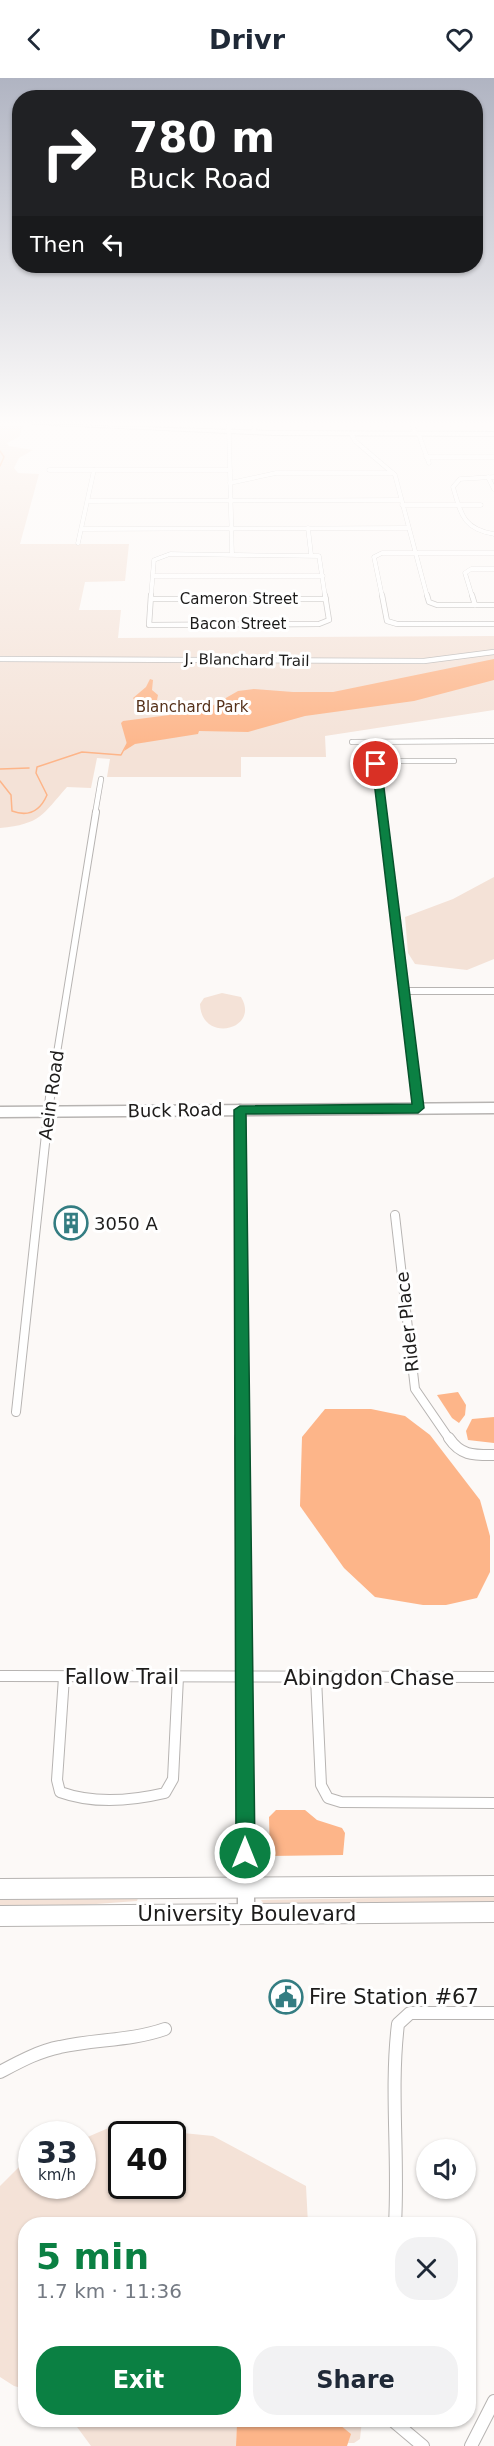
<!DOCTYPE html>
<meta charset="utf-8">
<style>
:root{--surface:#fff;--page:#f2f2f3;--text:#1f2937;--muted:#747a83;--accent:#0b8043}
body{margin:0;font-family:"DejaVu Sans",sans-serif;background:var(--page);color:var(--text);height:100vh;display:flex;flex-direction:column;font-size:22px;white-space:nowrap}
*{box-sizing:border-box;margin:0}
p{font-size:20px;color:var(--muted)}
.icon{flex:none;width:33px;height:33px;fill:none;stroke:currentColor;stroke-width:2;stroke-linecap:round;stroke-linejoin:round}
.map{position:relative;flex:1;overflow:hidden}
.details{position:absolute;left:18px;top:2139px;width:458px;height:210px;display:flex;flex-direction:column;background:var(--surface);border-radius:24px;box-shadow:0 2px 4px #0004}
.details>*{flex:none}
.top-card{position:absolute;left:12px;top:12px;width:471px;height:183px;border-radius:24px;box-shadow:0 2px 4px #0004;background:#202124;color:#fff;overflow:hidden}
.tools{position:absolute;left:416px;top:2061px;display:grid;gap:12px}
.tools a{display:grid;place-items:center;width:60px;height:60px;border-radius:50%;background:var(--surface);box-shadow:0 2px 4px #0004;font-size:30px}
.speed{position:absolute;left:18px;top:2043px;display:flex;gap:12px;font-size:30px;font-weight:700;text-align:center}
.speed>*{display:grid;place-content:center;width:78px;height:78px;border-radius:50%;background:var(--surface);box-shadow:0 2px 4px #0004;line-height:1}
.speed small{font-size:15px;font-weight:400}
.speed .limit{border:3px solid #111;border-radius:9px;background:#fff;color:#111}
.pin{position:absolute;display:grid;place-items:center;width:51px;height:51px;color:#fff;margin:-26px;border:3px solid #fff;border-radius:50%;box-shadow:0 2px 6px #0007}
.me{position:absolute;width:66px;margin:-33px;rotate:0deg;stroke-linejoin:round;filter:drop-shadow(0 0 4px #0008)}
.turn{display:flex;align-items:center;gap:21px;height:126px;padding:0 18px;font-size:27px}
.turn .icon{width:78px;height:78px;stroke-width:2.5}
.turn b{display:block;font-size:42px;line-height:51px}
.then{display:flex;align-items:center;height:57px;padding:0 18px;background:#0003;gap:12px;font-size:22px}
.round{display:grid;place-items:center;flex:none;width:63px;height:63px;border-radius:24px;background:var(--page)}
.head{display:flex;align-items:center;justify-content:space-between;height:102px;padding:0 18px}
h1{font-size:36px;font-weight:700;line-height:45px;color:var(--accent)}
.button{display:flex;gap:12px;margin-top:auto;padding:12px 18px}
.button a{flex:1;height:69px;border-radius:24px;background:var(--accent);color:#fff;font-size:24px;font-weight:700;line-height:69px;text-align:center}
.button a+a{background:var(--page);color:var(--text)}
header{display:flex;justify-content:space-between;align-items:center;height:78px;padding:0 18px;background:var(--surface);font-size:27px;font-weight:700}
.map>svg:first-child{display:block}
.green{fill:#f4e2d7;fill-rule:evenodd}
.water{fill:#fdb589}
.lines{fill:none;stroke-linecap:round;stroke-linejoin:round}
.stream{stroke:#fdb589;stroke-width:1.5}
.street-far5-casing{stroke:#b7b4b2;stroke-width:4.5}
.street-far4-casing{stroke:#b7b4b2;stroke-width:6}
.street-far3-casing{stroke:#b7b4b2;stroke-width:8}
.street-far2-casing{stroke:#b7b4b2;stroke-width:10}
.street-far1-casing{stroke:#b7b4b2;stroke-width:12}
.street-casing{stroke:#b7b4b2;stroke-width:14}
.secondary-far3-casing{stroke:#b7b4b2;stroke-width:6}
.secondary-far2-casing{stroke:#b7b4b2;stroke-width:13}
.secondary-far1-casing{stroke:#b7b4b2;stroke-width:16}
.secondary-casing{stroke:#b7b4b2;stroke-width:19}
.primary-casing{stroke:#b7b4b2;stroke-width:22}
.highway-casing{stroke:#b7b4b2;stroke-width:2}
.street-far5{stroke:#fff;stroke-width:4}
.street-far4{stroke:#fff;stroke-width:4.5}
.street-far3{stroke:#fff;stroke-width:6}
.street-far2{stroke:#fff;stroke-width:8}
.street-far1{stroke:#fff;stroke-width:10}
.street{stroke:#fff;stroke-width:12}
.secondary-far3{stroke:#fff;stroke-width:5}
.secondary-far2{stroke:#fff;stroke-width:10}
.secondary-far1{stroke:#fff;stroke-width:14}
.secondary{stroke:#fff;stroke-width:16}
.primary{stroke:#fff;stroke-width:20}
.highway{fill:#fff;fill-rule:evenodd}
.route{fill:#0b8043;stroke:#07532c;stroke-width:1.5}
.labels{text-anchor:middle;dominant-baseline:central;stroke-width:6;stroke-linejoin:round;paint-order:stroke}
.far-street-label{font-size:15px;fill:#1d1c1b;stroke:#fff}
.far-park-label{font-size:15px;fill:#55311a;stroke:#fff}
.street-label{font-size:18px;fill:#1d1c1b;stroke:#fff}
.poi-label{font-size:18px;fill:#1d1c1b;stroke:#fff;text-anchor:start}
.near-street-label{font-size:21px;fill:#1d1c1b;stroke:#fff}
.near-poi-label{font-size:21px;fill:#1d1c1b;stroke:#fff;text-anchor:start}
</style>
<header><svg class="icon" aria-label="back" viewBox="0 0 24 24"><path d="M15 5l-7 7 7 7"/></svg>Drivr<svg class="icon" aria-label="heart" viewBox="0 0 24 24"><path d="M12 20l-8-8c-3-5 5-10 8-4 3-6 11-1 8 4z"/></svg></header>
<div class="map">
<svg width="494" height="2368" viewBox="0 0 494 2368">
<rect width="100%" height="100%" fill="#fcf9f7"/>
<g class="green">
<path d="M0,346L23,348L19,359L7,365L9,368L33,372L19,380L14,390L18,395L39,396L20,466H129L125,503L85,504L79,532H121L118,560L494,558V632L325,658L326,679H241V699H107L110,681L97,680L91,710L67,709C42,737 41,746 0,750Z"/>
<polygon points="494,799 494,881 467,892 415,886 408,875 405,839 453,821"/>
<path d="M222,915L241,919C261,952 201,966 200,926L204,920Z"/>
<polygon points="494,1818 494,1824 264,1826 261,1822"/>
<polygon points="138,1820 137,1823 69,1828 0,1828 0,1821"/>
<path d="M113,2048L213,2058L306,2108L308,2146H26L25,2311L14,2308L0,2299V2108L23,2085L31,2083L32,2108H82L83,2061ZM122,2056H172V2108H122Z"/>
<polygon points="72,2342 237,2342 236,2368 91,2368"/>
<polygon points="334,2342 362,2342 360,2361 354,2365 348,2365 350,2356"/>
</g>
<g class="water">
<polygon points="494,581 494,602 414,623 305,638 248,654 199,653 198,656 135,666 124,673 127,666 121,645 123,643 185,635 198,636 238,613 254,611 293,614 333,614"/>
<polygon points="150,601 153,602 152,612 158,617 157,622 148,626 136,624 133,620 146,609"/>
<polygon points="458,1314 466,1327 465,1337 459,1345 452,1340 437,1317"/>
<polygon points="325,1331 371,1331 405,1338 430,1357 480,1422 490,1458 490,1494 477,1520 446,1527 423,1527 375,1519 344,1490 300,1428 302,1359"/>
<polygon points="494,1339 494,1365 468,1362 466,1353 472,1341"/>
<polygon points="276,1732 305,1732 317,1742 342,1750 345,1755 343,1777 270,1778 269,1739"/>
<polygon points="237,2342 334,2342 351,2356 347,2368 236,2368"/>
</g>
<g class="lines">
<g class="stream">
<polyline points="0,373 4,379 0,388"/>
<polyline points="0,691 29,690"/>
<path d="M0,703L11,717L12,733C28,739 40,733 47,717L36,695L37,689L82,674L121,677L128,664"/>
</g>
<g class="street-far5-casing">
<g id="street-far5">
<polyline points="412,346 415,354"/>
<polyline points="254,352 255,346"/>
<polyline points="229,354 232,476"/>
<polyline points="352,357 355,363 395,397 427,518"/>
<polyline points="419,357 429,385"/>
<polyline points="426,379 494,379"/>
<polyline points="49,392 230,392"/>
<polyline points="488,399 494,411"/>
<path d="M494,399L460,401L453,409C461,436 463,451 494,456"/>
<polyline points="230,405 276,395 393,395"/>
<polyline points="88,423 401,422"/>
<polyline points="402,427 481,427"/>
<polyline points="308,450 311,476"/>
<polyline points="82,451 408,450"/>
<polyline points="78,465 94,392"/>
<polyline points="153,498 323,498"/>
<polyline points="151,518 154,482 170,476 319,478 325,518"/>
<polyline points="382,518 374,479 382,475 494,475"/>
<polyline points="472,518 465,495 471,491 494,491"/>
</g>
</g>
<g class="street-far4-casing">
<g id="street-far4">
<polyline points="151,517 149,547 319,546 329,542 325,517"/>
<polyline points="382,517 387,543 397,546 494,546"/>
<polyline points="427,517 429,524 437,527 494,527"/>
<polyline points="472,517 475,527"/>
<polyline points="151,521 326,521"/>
<polyline points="0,581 424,583 494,574"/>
<polyline points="352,664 494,663"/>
<polyline points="95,736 101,701"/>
<polyline points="382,736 376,686 385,683 454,683"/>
</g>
</g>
<g class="street-far3-casing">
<g id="street-far3">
<polyline points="382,734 416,1012"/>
<polyline points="404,913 494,913"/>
<polyline points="51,1012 96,734"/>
</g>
</g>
<g class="street-far2-casing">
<g id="street-far2">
<polyline points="416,1010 418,1030"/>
<polyline points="395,1137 415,1311 450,1362"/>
<polyline points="16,1334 51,1010"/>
</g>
</g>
<g class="street-far1-casing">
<g id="street-far1">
<path d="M449,1360C461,1378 474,1377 494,1377"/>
<polyline points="0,1598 494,1599"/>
<path d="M64,1599L57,1702L60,1714C93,1726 131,1723 165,1715L173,1701L178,1599"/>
<polyline points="316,1600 321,1707 328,1720 341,1724 494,1725"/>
</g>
</g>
<g class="street-casing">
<g id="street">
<path d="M0,1994C19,1984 39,1973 60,1969C95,1961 131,1963 165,1951"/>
<path d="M395,2146C399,2080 390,2012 398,1946L410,1935H494"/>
<polyline points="392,2342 423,2368"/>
<polyline points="471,2368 494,2323"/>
</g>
</g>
<g class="secondary-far3-casing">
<polyline id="secondary-far3" points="229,346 229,354"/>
</g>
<g class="secondary-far2-casing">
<g id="secondary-far2">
<polyline points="240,1032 242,1362"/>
<polyline points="0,1034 494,1030"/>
</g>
</g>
<g class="secondary-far1-casing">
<polyline id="secondary-far1" points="242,1360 246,1806"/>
</g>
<g class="secondary-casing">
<polyline id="secondary" points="246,1804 246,1836"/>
</g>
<g class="primary-casing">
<g id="primary">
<polyline points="0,1811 494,1808"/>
<polyline points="0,1838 494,1834"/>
</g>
</g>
<g class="highway-casing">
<polygon id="highway" points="32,346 274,353 494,354 494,358 274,357"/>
</g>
<use href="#street-far5" class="street-far5"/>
<use href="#street-far4" class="street-far4"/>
<use href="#street-far3" class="street-far3"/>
<use href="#street-far2" class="street-far2"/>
<use href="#street-far1" class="street-far1"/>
<use href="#street" class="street"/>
<use href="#secondary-far3" class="secondary-far3"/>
<use href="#secondary-far2" class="secondary-far2"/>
<use href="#secondary-far1" class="secondary-far1"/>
<use href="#secondary" class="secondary"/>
<use href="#primary" class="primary"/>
<use href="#highway" class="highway"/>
</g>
<linearGradient id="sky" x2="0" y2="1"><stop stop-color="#b0b4c2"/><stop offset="0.51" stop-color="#fefcfb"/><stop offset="1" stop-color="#fefcfb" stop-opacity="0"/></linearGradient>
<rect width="494" height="677" fill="url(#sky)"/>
<polygon class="route" points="376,683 381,686 424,1030 418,1035 246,1036 255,1775 252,1781 245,1784 239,1781 236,1775 234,1032 240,1028 412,1026 372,686"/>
<defs>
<g id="building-ring" transform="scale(1.725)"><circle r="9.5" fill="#fff" stroke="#347d82" stroke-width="1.5"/><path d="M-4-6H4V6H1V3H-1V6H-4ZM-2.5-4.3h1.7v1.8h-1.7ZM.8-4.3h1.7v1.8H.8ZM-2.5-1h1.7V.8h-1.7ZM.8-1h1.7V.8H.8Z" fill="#347d82"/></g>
<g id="civic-ring" transform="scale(1.725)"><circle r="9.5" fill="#fff" stroke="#347d82" stroke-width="1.5"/><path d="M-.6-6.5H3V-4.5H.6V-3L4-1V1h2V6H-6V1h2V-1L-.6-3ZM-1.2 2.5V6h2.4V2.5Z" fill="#347d82"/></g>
</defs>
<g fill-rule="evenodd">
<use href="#building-ring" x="71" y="1145"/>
<use href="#civic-ring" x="286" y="1919"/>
</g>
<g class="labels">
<g class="far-street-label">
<text x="239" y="521">Cameron Street</text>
<text x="238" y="546">Bacon Street</text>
<text transform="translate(247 582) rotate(1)">J. Blanchard Trail</text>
</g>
<g class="far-park-label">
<text x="192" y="629">Blanchard Park</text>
</g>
<g class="street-label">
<text transform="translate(51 1017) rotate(-82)">Aein Road</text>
<text transform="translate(175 1032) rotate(-1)">Buck Road</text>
<text transform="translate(407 1244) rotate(-96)">Rider Place</text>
</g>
<g class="poi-label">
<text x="94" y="1145">3050 A</text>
</g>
<g class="near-street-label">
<text x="122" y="1599">Fallow Trail</text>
<text x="369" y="1600">Abingdon Chase</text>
<text x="247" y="1836">University Boulevard</text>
</g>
<g class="near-poi-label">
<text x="309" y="1919">Fire Station #67</text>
</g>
</g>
</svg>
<div class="tools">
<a><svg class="icon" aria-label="sound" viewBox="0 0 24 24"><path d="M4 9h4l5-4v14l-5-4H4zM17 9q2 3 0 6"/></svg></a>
</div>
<div class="speed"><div>33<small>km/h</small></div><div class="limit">40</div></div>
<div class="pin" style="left:376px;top:686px;background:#d93025"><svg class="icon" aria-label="arrive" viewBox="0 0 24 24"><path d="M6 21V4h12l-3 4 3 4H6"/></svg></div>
<svg class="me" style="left:245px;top:1775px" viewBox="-20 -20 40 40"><circle r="17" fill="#0b8043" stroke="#fff" stroke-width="3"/><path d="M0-11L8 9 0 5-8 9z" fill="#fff"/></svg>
<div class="top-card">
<div class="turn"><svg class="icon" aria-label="right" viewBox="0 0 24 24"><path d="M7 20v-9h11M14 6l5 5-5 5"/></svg><div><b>780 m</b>Buck Road</div></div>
<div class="then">Then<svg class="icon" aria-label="left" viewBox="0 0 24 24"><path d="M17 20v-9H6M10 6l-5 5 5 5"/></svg></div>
</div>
<section class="details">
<div class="head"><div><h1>5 min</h1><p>1.7 km · 11:36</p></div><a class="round"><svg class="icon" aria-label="close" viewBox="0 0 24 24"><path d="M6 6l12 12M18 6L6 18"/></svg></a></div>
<div class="button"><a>Exit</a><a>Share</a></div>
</section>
</div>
